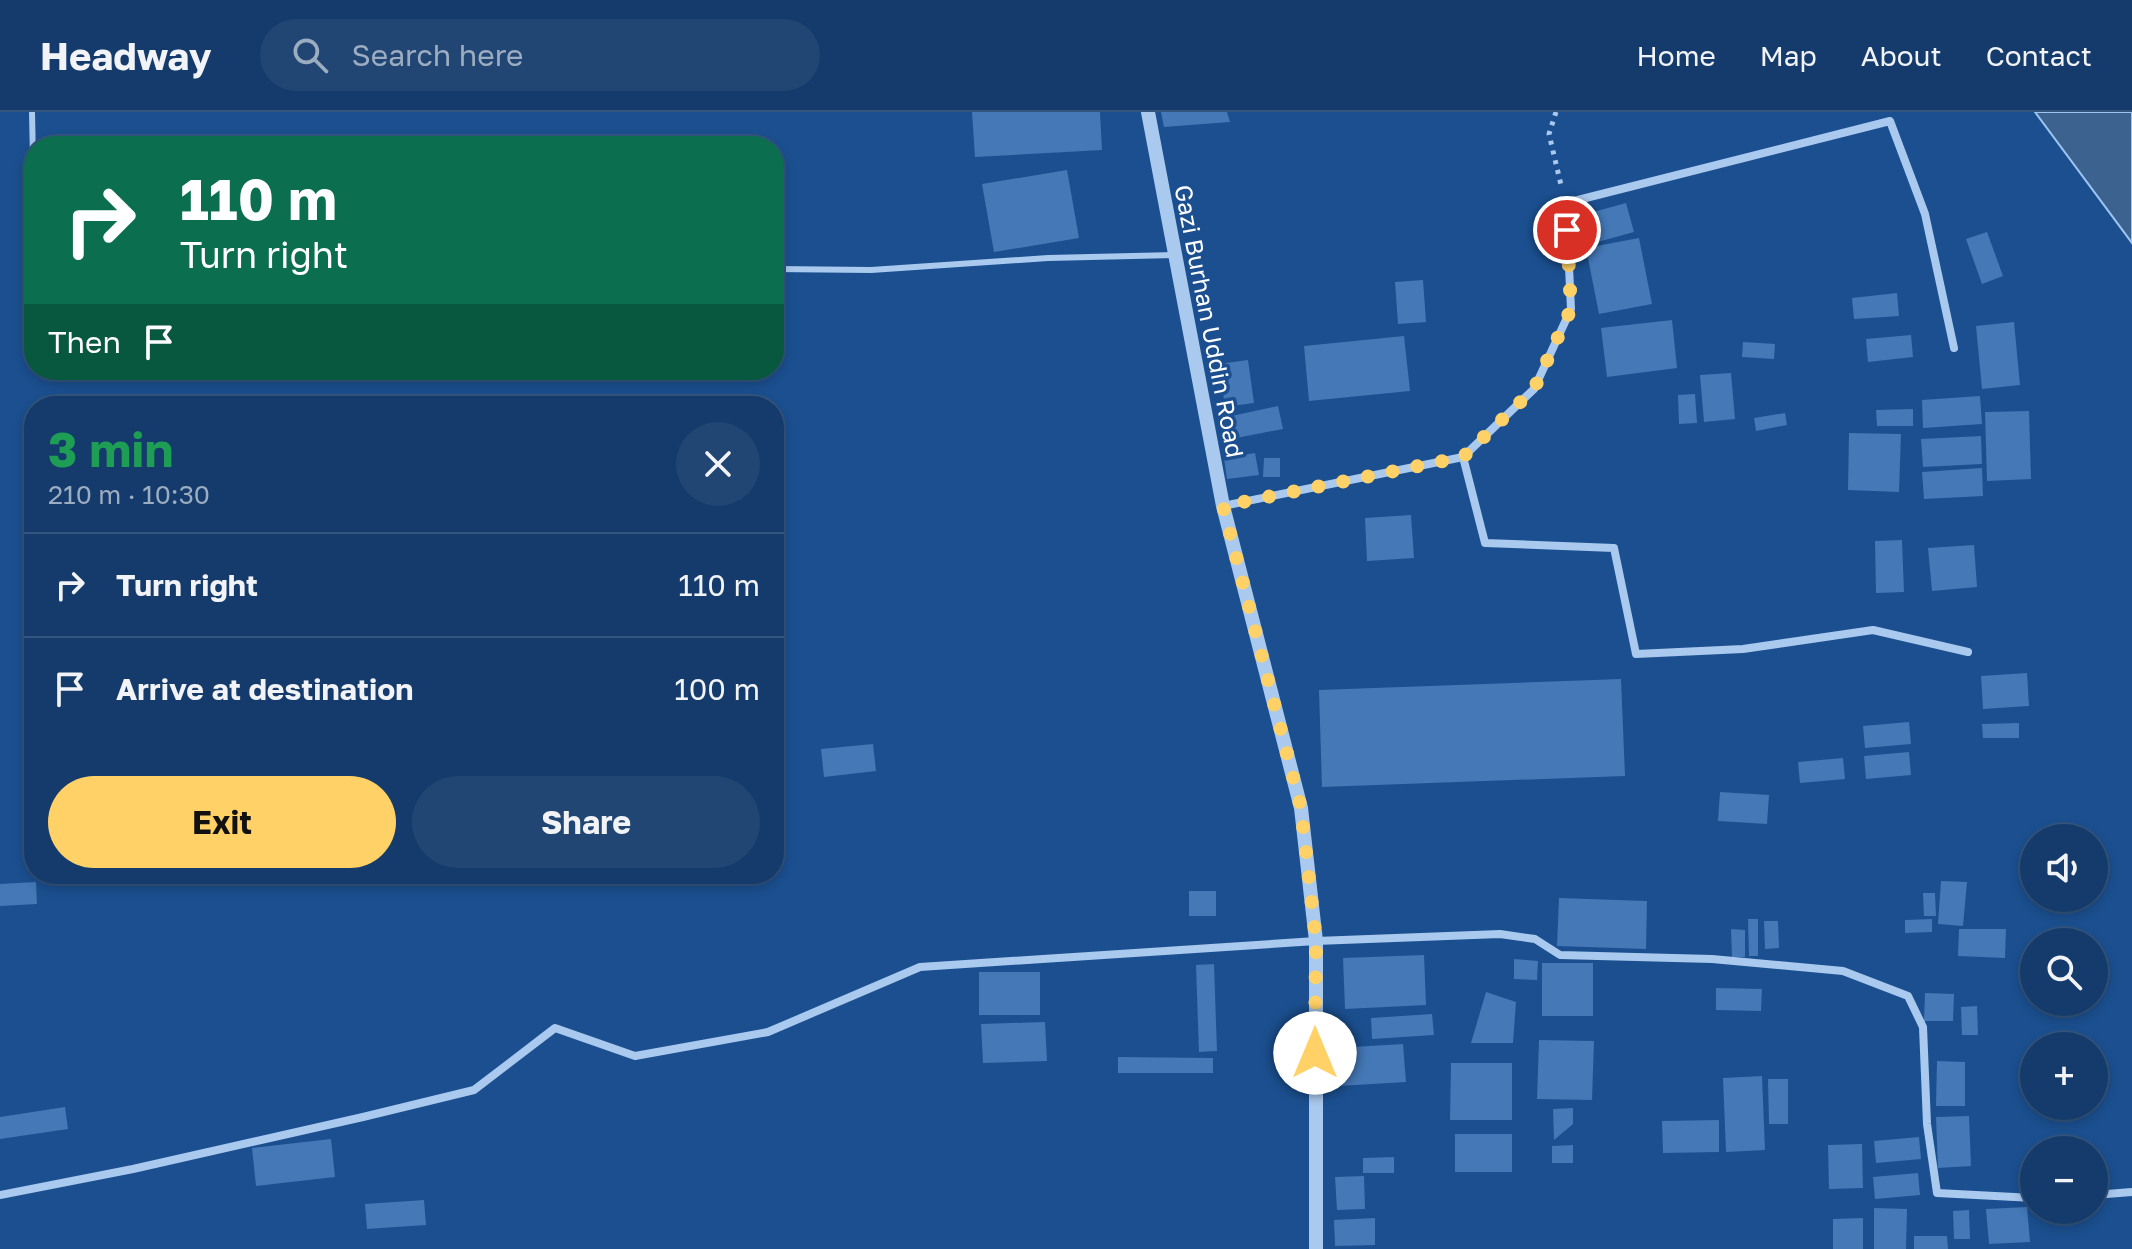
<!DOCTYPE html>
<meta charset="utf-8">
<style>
:root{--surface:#143b6b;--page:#214673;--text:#f1f3f6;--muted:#9dadc1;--line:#33557e;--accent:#ffd166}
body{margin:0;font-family:"Golos Text",sans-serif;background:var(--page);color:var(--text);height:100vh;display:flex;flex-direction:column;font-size:30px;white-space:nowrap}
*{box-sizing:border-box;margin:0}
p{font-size:26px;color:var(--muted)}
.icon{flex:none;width:44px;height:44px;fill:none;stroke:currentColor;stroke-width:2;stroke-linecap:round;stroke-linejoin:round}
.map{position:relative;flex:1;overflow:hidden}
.sheet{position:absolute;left:24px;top:284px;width:760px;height:488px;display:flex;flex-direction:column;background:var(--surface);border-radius:32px;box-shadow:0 4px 12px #0003,0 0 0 2px var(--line)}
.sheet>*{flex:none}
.hud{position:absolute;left:24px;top:24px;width:760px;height:244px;border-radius:32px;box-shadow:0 4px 12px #0003,0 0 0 2px var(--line);background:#0b6e4f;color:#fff;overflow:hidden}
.buttons{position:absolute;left:2020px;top:712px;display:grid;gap:16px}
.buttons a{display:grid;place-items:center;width:88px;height:88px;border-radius:50%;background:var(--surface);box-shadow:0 4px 12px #0003,0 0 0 2px var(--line);font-size:40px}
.pin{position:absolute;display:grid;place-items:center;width:68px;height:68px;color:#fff;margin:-34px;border:4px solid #fff;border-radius:50%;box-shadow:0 2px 8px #0007}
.me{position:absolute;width:88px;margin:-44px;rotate:0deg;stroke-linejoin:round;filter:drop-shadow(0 0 6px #0008)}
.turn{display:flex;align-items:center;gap:28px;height:168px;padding:0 24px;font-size:36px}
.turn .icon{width:104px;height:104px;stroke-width:2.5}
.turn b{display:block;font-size:56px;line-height:68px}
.then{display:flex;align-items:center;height:76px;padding:0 24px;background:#0003;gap:16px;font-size:30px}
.round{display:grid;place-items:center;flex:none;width:84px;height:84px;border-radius:42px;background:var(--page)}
.summary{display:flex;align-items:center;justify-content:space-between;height:136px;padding:0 24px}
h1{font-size:48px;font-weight:700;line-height:60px;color:#1e9e55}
.cta{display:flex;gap:16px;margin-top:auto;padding:16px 24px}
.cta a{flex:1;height:92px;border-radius:48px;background:var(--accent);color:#111;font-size:32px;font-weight:700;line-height:92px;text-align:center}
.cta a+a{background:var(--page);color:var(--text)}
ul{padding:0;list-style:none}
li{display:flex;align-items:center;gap:24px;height:104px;padding:0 24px;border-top:2px solid var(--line)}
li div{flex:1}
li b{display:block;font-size:30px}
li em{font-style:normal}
header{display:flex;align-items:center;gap:48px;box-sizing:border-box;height:112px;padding:0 40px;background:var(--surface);border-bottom:2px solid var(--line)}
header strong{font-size:38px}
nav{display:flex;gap:44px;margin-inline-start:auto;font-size:28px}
.search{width:560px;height:72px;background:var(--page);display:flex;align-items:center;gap:20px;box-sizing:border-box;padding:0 28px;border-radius:44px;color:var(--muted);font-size:30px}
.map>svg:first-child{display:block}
.water{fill:#3c6290;stroke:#9cc4f0;stroke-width:2}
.building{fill:#4478b7}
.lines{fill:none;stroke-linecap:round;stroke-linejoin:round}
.path{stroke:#a9c9ee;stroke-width:5;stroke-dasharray:4 6;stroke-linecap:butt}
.service{stroke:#a9c9ee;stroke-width:6}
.minor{stroke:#a9c9ee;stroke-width:8}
.tertiary{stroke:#a9c9ee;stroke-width:14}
.route{stroke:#ffd166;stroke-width:14;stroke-dasharray:0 25.2}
.labels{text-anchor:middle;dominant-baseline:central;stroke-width:7;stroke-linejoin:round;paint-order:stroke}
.street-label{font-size:24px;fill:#fff;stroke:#1b4f8f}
</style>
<header>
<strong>Headway</strong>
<div class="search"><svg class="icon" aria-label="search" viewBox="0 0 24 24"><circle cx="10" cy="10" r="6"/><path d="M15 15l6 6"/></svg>Search here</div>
<nav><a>Home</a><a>Map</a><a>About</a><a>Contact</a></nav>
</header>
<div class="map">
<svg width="2132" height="1137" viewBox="0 0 2132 1137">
<rect width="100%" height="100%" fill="#1b4f8f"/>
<polygon class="water" points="2035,0 2132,0 2132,131"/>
<g class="building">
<polygon points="972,0 1100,0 1102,38 975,45"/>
<polygon points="1161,0 1227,0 1230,10 1164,15"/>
<polygon points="1067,58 1079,126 994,140 982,72"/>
<polygon points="1626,91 1634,120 1583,134 1575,105"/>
<polygon points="1987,120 2003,164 1982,172 1966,127"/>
<polygon points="1639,126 1652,192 1599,202 1586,136"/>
<polygon points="1423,168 1426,210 1398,212 1395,170"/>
<polygon points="1897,181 1899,204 1854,207 1852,186"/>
<polygon points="1672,208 1677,256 1607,265 1601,216"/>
<polygon points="2014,210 2020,273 1982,277 1976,214"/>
<polygon points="1911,223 1913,245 1868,250 1866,227"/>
<polygon points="1404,224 1410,279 1309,289 1304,234"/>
<polygon points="1743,230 1775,232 1774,247 1742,245"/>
<polygon points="1248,248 1254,291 1225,295 1219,252"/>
<polygon points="1731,261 1735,307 1704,310 1700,263"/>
<polygon points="1695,282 1697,311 1679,312 1678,283"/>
<polygon points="1980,284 1982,312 1923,316 1922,288"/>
<polygon points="1278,294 1283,317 1231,327 1227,305"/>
<polygon points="1913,297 1913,314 1877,314 1876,298"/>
<polygon points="2029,299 2031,367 1987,369 1985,300"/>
<polygon points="1785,301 1787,313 1756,319 1754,306"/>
<polygon points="1849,321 1901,322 1899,380 1848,378"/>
<polygon points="1981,324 1982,352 1923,355 1921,327"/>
<polygon points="1255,341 1259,363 1227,367 1224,346"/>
<polygon points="1264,346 1280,346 1280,365 1263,365"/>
<polygon points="1982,356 1983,384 1924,387 1922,360"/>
<polygon points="1411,403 1414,446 1367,449 1365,406"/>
<polygon points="1902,428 1904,480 1876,481 1875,429"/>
<polygon points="1974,433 1977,475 1932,479 1928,436"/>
<polygon points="2027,561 2029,594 1983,597 1981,564"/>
<polygon points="1621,567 1625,664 1322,675 1319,578"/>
<polygon points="1909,610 1911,632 1865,636 1863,614"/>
<polygon points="2019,611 2019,626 1983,626 1982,612"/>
<polygon points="873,632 876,659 824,665 821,637"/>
<polygon points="1909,640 1911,663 1866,667 1864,644"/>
<polygon points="1843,646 1845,667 1800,671 1798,650"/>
<polygon points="1720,680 1769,683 1767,712 1718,709"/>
<polygon points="1941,769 1967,770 1963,814 1938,812"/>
<polygon points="36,770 37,792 0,794 0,772"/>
<rect x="1189" y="779" width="27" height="25"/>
<polygon points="1923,781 1935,781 1936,804 1924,804"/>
<polygon points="1559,786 1647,789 1646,837 1557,834"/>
<polygon points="1748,807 1758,807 1758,844 1749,844"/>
<polygon points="1932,807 1932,820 1905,821 1905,808"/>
<polygon points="1764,809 1778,809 1779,836 1765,837"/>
<polygon points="1731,817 1745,818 1745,845 1732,845"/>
<polygon points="1959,817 2006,817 2005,846 1958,844"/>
<polygon points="1424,843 1426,893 1345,897 1343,846"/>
<polygon points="1514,847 1538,849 1537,868 1514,867"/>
<rect x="1542" y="851" width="51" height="53"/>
<polygon points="1214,852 1217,939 1199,940 1196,853"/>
<rect x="979" y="860" width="61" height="43"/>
<polygon points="1716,876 1762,877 1761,899 1716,898"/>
<polygon points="1486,880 1516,890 1513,931 1471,931"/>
<polygon points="1925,881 1954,882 1953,909 1924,909"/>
<polygon points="1977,894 1978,923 1962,923 1961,895"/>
<polygon points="1432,902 1434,923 1372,927 1371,906"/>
<polygon points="1045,910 1047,949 983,951 981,912"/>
<polygon points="1539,928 1594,929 1592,988 1537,987"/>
<polygon points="1403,932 1406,970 1338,974 1336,936"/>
<polygon points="1118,945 1213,946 1213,961 1118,961"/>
<polygon points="1937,949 1965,950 1965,994 1936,994"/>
<polygon points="1451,951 1512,951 1512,1008 1450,1008"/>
<polygon points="1762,964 1765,1038 1726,1040 1723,966"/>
<polygon points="1768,967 1788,967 1788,1012 1769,1012"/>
<polygon points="65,995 68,1017 0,1027 0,1005"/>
<polygon points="1573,996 1573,1012 1554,1028 1553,997"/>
<polygon points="1969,1004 1971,1054 1938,1056 1936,1005"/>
<polygon points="1719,1008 1719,1040 1663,1041 1662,1009"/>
<rect x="1455" y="1022" width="57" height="38"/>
<polygon points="1919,1025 1921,1047 1876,1051 1874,1029"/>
<polygon points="331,1027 335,1065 256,1074 252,1036"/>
<polygon points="1862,1032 1863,1076 1829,1077 1828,1033"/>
<polygon points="1573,1033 1573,1051 1552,1051 1552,1034"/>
<polygon points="1394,1045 1394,1061 1363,1061 1363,1046"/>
<polygon points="1918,1061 1920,1083 1875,1087 1873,1065"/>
<polygon points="1364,1064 1365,1097 1337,1098 1335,1065"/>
<polygon points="424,1088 426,1113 367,1117 365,1092"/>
<polygon points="2027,1095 2030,1130 1989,1132 1986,1097"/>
<polygon points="1874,1096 1907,1097 1906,1137 1874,1137"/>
<polygon points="1969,1098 1970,1127 1954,1127 1953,1099"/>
<polygon points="1375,1106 1375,1133 1335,1134 1334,1108"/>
<polygon points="1863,1106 1863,1137 1833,1137 1833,1107"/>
<polygon points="1914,1124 1947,1124 1948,1137 1914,1137"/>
</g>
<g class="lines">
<polyline class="path" points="1556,0 1549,22 1561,73"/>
<g class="service">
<polyline points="32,0 34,95"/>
<polyline points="774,157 871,158 1048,146 1175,143"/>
</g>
<g class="minor">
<polyline points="1463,345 1485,431 1614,436 1636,542 1743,537 1873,518 1968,540"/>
<polyline points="1223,394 1463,345 1534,277 1571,197 1566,91 1890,9 1925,102 1954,236"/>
<polyline points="0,1083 133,1057 363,1005 474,978 555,916 635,944 768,920 920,855 1316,829 1500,822 1535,827 1560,843 1712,847 1843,859 1908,884 1923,915 1927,1012 1937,1081 2034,1086"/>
<polyline points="2094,1083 2132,1080"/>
</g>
<polyline class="tertiary" points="1148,0 1223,394 1301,696 1316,829 1316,1137"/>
</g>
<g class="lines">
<polyline class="route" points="1315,941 1316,829 1301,696 1223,394 1463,345 1534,277 1571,197 1567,118"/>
</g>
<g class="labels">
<g class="street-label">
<text transform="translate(1210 209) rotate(79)">Gazi Burhan Uddin Road</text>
</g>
</g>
</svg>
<div class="buttons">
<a><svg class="icon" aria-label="sound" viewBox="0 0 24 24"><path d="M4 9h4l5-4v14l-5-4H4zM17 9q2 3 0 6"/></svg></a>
<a><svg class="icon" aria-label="search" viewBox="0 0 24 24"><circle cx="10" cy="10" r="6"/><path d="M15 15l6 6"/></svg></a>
<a>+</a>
<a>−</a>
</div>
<div class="pin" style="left:1567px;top:118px;background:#d93025"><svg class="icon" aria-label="arrive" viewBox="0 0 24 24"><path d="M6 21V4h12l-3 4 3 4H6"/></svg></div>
<svg class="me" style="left:1315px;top:941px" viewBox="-20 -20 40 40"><circle r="19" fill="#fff"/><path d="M0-13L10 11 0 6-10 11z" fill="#ffd166"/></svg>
<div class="hud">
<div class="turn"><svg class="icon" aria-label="right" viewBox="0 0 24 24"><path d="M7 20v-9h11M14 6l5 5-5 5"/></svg><div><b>110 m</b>Turn right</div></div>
<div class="then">Then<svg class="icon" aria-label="arrive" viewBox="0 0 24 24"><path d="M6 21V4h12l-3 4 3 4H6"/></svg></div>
</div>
<section class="sheet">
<div class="summary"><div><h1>3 min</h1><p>210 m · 10:30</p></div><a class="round"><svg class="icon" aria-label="close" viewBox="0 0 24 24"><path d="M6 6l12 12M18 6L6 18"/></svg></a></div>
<ul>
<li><svg class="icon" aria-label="right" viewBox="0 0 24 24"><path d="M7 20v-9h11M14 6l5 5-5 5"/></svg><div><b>Turn right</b></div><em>110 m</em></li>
<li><svg class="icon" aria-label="arrive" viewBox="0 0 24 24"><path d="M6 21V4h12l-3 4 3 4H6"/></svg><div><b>Arrive at destination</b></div><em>100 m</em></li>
</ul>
<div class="cta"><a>Exit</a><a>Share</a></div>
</section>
</div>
